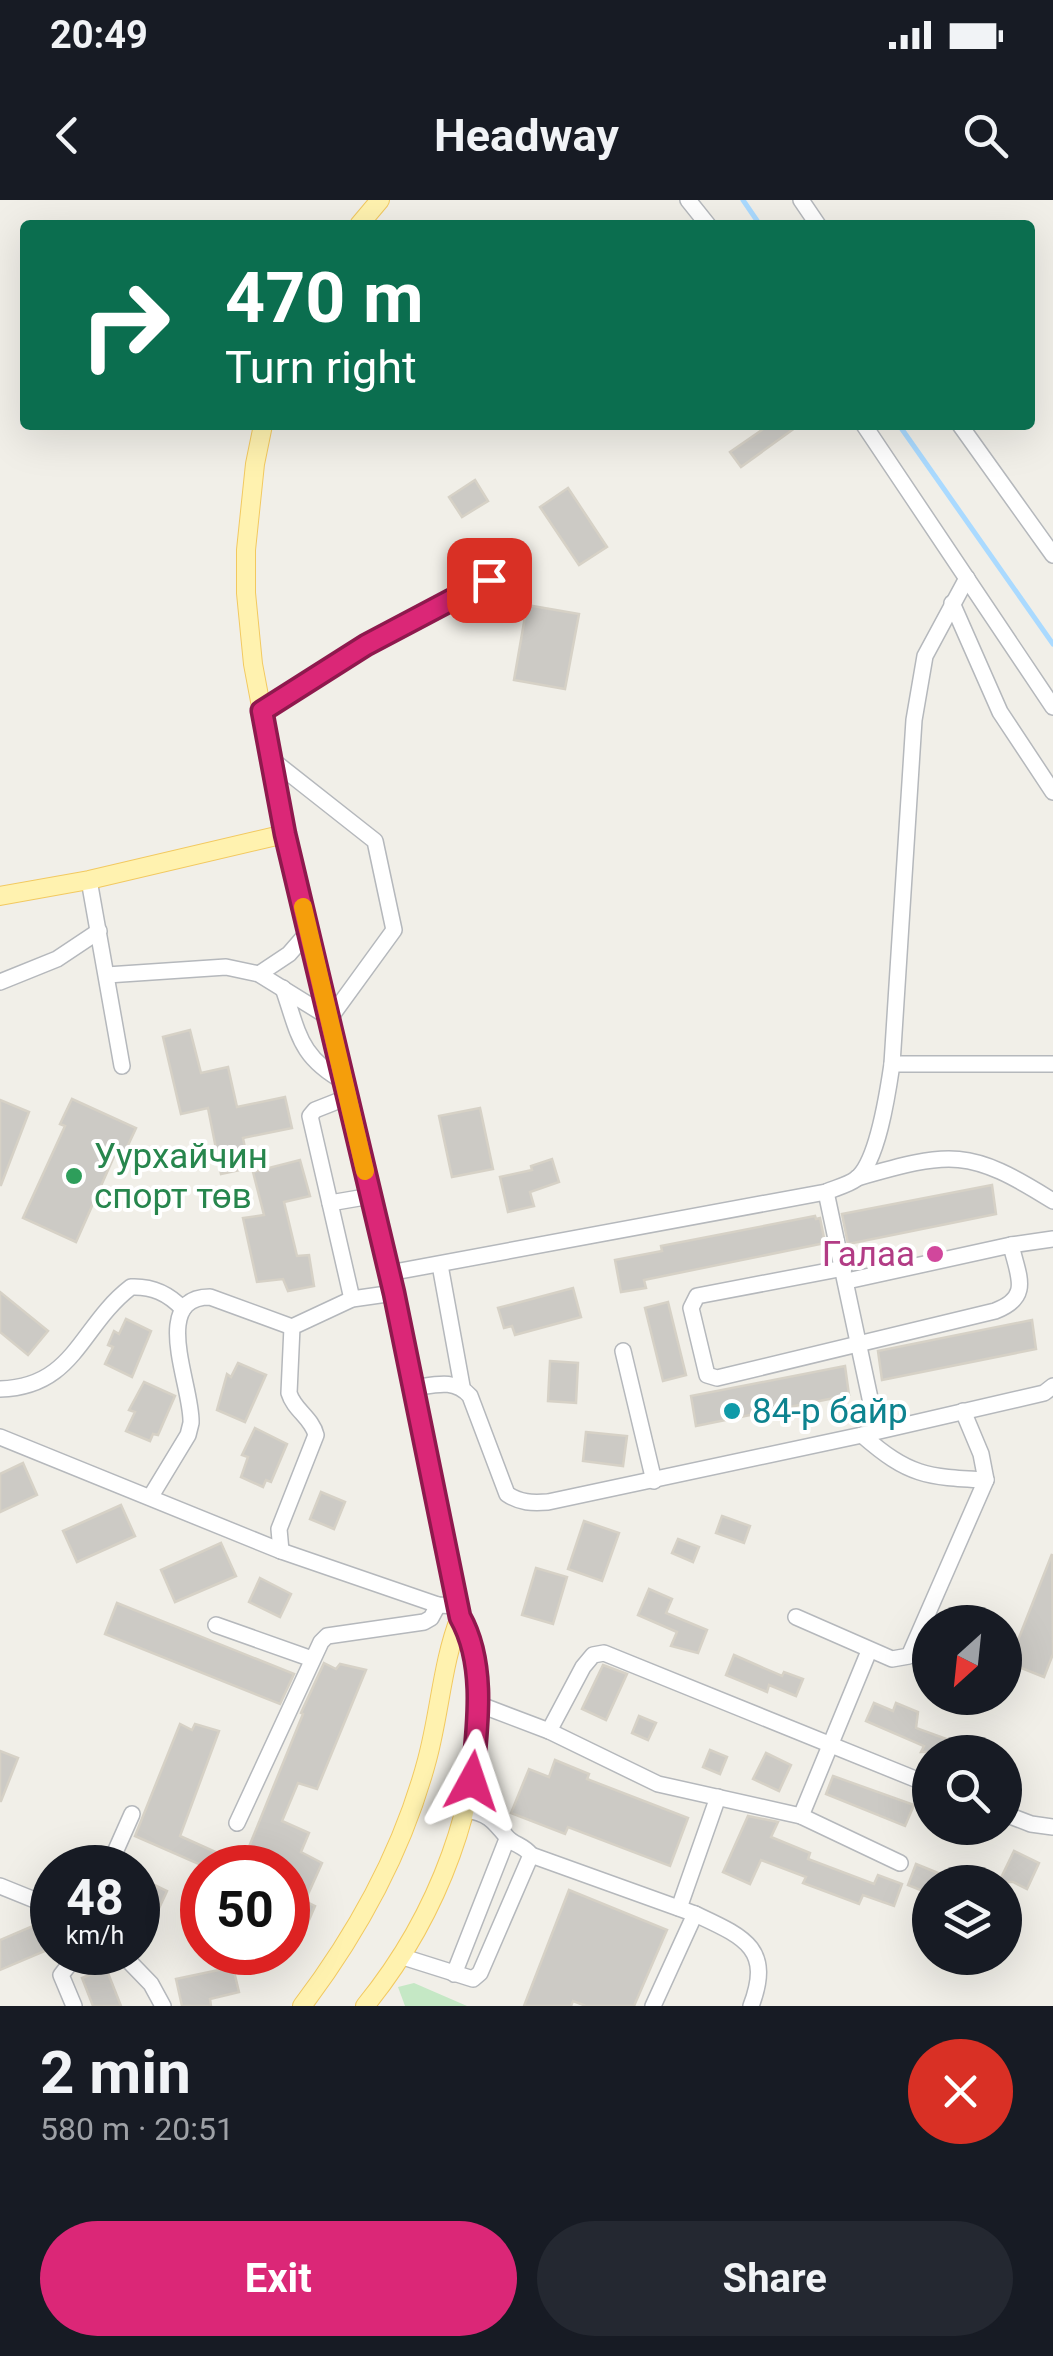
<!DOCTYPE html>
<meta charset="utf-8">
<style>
body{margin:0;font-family:Roboto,sans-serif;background:#242831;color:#f1f3f6;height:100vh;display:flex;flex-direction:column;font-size:38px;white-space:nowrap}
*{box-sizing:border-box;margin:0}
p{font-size:32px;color:#9ea1a6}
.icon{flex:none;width:55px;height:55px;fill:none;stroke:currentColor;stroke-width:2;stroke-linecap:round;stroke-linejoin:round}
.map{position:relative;height:1806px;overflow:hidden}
.sheet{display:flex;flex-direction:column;background:#171b24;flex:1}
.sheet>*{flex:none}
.guide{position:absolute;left:20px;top:20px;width:1015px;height:210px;border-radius:10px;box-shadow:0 10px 40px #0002;background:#0b6e4f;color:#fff;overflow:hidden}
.needle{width:65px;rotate:207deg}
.buttons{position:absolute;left:912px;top:1405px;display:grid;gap:20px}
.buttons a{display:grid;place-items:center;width:110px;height:110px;border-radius:50%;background:#171b24;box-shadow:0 10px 40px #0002;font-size:50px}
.speed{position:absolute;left:30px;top:1645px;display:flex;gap:20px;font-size:50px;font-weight:700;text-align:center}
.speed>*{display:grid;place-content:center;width:130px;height:130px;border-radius:50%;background:#171b24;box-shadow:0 10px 40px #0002;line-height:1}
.speed small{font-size:25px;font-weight:400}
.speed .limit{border:15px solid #d22;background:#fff;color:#111}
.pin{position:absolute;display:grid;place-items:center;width:85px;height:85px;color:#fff;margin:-42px;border-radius:20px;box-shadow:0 5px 15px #0006}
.me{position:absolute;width:110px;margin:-55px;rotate:5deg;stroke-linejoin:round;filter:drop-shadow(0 0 8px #0008)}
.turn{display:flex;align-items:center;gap:35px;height:210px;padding:0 40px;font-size:45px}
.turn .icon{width:130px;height:130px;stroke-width:2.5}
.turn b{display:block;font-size:70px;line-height:85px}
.round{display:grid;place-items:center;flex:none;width:105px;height:105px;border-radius:52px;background:#242831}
.head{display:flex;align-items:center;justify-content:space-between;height:170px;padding:0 40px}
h1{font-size:60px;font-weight:700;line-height:75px}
.cta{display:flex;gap:20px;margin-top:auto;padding:20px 40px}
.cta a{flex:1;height:115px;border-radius:60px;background:#db2777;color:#fff;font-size:40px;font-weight:700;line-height:115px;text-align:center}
.cta a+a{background:#242831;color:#f1f3f6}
.status{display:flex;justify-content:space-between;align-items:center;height:70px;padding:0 50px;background:#171b24;direction:ltr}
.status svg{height:28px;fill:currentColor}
header{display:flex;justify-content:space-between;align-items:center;height:130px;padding:0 40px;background:#171b24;font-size:45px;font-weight:700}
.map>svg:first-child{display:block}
.green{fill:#c5e8c5}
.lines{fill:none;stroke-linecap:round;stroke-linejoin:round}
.stream{stroke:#aadaff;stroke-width:5}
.building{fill:#cccac5;stroke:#d6d1c6;stroke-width:2.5}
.minor-casing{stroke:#b5b8bc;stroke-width:18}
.major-casing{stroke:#f2c960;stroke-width:20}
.minor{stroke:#fff;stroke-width:15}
.major{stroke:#fff2af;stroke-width:18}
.route-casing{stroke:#8e194d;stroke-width:25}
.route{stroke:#db2777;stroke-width:18}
.slow{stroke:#f59e0b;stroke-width:18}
.leisure-dot{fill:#2e9e5b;stroke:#fff;stroke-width:4}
.hotel-dot{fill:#d1479c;stroke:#fff;stroke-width:4}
.culture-dot{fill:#0f9aa8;stroke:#fff;stroke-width:4}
.labels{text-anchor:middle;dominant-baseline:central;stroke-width:8;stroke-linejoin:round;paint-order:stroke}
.leisure-label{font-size:35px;fill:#27864d;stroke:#fff;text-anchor:start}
.hotel-label{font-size:35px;fill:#b23c85;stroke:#fff;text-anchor:end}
.culture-label{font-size:35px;fill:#0d838f;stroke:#fff;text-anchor:start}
</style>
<div class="status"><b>20:49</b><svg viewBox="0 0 49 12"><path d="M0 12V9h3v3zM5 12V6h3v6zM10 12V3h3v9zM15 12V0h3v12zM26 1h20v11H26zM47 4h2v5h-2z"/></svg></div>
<header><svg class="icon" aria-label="back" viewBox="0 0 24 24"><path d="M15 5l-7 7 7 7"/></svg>Headway<svg class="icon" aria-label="search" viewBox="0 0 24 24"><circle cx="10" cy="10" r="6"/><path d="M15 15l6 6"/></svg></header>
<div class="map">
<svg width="1053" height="1806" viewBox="0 0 1053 1806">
<rect width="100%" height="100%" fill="#f1efe8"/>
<polygon class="green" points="414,1783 467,1806 405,1806 398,1787"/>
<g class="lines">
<g class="stream">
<polyline points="743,0 760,25"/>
<polyline points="899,225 1053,444"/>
</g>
</g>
<g class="building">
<polygon points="769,225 799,225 741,267 730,252"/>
<polygon points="475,280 488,301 462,317 449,297"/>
<polygon points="568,288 607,347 579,365 540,307"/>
<polygon points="527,405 579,414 565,489 514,480"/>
<polygon points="190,830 201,873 228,867 237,907 285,897 292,928 243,938 249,968 221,974 208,908 181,914 163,837"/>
<polygon points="72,899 136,928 123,956 116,952 76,1042 23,1018 65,926 60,924"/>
<polygon points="0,900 29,912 1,985 0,985"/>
<polygon points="480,908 493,969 452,977 439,916"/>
<polygon points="552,959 559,982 530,992 534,1006 508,1012 500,977 532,970 531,966"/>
<polygon points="300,960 310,996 284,1002 297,1056 309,1055 314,1086 288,1091 283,1079 257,1082 243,1018 264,1015 253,972"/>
<polygon points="992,985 996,1014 848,1044 842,1014"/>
<polygon points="815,1016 816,1019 820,1018 825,1043 644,1080 646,1088 621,1092 615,1060 662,1051 661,1046"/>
<polygon points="573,1088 581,1117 515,1135 512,1126 504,1128 498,1108"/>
<polygon points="0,1092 48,1131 28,1155 0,1132"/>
<polygon points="668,1102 686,1175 663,1181 645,1108"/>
<polygon points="126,1119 151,1131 132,1177 105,1164 113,1147 108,1145 114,1131 119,1134"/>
<polygon points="1032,1120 1036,1149 882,1180 878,1151"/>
<polygon points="550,1161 578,1163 576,1203 548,1201"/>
<polygon points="238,1163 266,1175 245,1222 217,1210 227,1174 231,1177"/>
<polygon points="845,1166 849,1195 696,1226 691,1196"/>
<polygon points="144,1182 175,1196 158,1235 153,1234 150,1241 126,1231 135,1212 129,1210"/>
<polygon points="255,1228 287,1244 271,1282 266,1280 263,1287 241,1277 248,1257 242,1255"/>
<polygon points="586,1232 627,1236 623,1266 583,1261"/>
<polygon points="23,1263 37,1295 0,1312 0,1274"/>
<polygon points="321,1292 345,1302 334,1329 310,1319"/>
<polygon points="121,1305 135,1336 77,1362 63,1331"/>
<polygon points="722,1316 750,1326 744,1343 716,1333"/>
<polygon points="584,1321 619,1333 602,1381 568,1369"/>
<polygon points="678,1339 699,1347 693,1362 672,1353"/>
<polygon points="221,1343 236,1376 175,1402 161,1370"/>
<polygon points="1052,1354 1053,1454 1044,1477 1009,1463"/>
<polygon points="536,1368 567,1377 553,1424 522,1415"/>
<polygon points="260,1378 291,1394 280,1417 249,1402"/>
<polygon points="649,1389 672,1399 666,1413 707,1430 698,1453 671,1446 677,1432 638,1415"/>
<polygon points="117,1403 294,1474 280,1504 105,1434"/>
<polygon points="734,1455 782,1476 784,1472 803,1479 796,1496 769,1485 767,1492 726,1475"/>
<polygon points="324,1463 336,1469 340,1464 366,1470 317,1589 298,1583 282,1621 309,1633 301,1652 322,1663 305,1701 315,1706 300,1741 288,1735 288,1668 208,1668 135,1636 180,1524 192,1530 195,1524 219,1531 180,1636 242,1664 303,1514 301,1513"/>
<polygon points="603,1465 627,1474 606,1520 582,1509"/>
<polygon points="874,1503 893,1511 896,1503 918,1512 916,1528 952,1541 948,1552 921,1552 924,1546 866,1521"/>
<polygon points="639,1516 656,1523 648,1540 632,1533"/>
<polygon points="710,1550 727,1557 720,1574 703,1567"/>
<polygon points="0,1551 18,1558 1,1601 0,1601"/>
<polygon points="766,1553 791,1565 779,1591 753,1579"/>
<polygon points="555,1560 589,1574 587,1579 688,1618 670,1666 568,1627 565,1634 511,1613 529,1569 549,1577"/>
<polygon points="833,1576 914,1605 905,1626 826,1594"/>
<polygon points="748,1616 778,1622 771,1637 810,1653 808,1659 874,1684 878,1675 902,1684 894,1706 863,1695 859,1704 803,1683 806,1677 761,1660 750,1684 723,1672"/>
<polygon points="1014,1651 1039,1663 1027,1689 1013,1682 999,1682"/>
<polygon points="916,1664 960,1682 930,1682 930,1694 908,1685"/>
<polygon points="138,1677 167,1691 153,1721 138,1714"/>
<polygon points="569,1690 667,1730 634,1806 586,1806 573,1801 571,1806 524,1806"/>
<polygon points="47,1720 52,1733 52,1748 0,1770 0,1740"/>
<polygon points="233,1767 239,1792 210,1799 211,1806 182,1806 176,1779"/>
<polygon points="106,1768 121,1806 93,1806 82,1778"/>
</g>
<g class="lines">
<defs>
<g id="minor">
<polyline points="688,0 708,25"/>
<polyline points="801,0 818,25"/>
<polyline points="864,225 1053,507"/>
<polyline points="960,225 1053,355"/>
<polyline points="952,403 1000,512 1053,592"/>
<polyline points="261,511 367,445 489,380"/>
<polyline points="89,680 122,866"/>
<polyline points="259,774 289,754 309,731"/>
<polyline points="107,775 226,767 259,774 330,818 394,730 375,641 271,559"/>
<polyline points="0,782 57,759 99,731"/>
<path d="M283,788C299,834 299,857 345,882"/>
<polyline points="892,864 914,520 925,456 967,378"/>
<polyline points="348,897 315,910 310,916 352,1099"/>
<path d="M857,978C951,951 969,948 1053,1001"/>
<polyline points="826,992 877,1231"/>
<polyline points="330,1003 371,996"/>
<polyline points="1011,1045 1053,1039"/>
<polyline points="440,1065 462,1186"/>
<path d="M844,1068L697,1096L691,1108L707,1175L717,1178L995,1111C1032,1097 1018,1076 1011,1045L847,1081"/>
<path d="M389,1073L826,992C835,988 848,985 856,979C878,962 888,891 892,864H1053"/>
<polyline points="623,1151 654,1281"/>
<path d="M413,1188C435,1185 454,1178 470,1196L507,1294C520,1303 532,1303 548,1302L862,1235L1044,1193L1053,1186"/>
<path d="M0,1189C75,1187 80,1126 131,1087C152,1086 168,1093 183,1109"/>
<path d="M862,1235C909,1276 926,1277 986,1280"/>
<polyline points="0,1237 281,1351 438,1405 457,1406"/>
<path d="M151,1296L188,1235L191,1223C193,1188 149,1097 210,1097L292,1127"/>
<path d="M281,1351L279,1329L316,1235C312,1218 294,1210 289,1193L292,1127L352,1099L394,1093"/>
<polyline points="796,1417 892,1459 909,1456 986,1280 981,1254 963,1211"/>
<polyline points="216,1425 312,1459"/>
<polyline points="478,1504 549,1531 658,1584 801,1616 900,1663"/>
<polyline points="549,1531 583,1467 593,1455 604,1453 930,1585"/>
<polyline points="1005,1614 1031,1624 1053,1627"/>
<polyline points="801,1616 869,1451"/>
<polyline points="237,1623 321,1442 327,1436 424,1422 431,1418 438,1405"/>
<path d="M531,1655L695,1714C744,1737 773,1748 751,1806"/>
<polyline points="108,1668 132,1614"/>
<polyline points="0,1686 52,1707"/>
<polyline points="679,1708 718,1597"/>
<polyline points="120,1752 151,1784 163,1806"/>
<path d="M400,1756L473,1779L480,1773L531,1655C524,1645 513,1645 506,1636C493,1620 487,1613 466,1610"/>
<polyline points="454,1774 507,1639"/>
<polyline points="74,1806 61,1775 79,1752"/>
<polyline points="653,1806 695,1714"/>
</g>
<g id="major">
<polyline points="359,25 380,0"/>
<path d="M263,225L255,264L246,350V393L253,464L285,634L394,1093L460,1417C472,1439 474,1459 476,1484C486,1597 436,1719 365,1806"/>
<polyline points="0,696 89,680 285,634"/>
<path d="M302,1806C358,1732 403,1650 427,1560C440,1512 442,1463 460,1417"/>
</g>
</defs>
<use href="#minor" class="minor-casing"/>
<use href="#major" class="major-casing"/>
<use href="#minor" class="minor"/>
<use href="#major" class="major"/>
</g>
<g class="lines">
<defs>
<path id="route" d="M472,1581C477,1529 487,1465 460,1417L394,1093L285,634L262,511L366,445L489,380"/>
</defs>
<use href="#route" class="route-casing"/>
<use href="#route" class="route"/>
<polyline class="slow" points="303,707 365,971"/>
</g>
<circle class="leisure-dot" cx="74" cy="976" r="10"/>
<circle class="hotel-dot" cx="935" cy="1054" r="10"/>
<circle class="culture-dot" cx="732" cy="1211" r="10"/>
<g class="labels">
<g class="leisure-label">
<text x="94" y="956">Уурхайчин<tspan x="94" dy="40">спорт төв</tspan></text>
</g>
<g class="hotel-label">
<text x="915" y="1054">Галаа</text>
</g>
<g class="culture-label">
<text x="752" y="1211">84-р байр</text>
</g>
</g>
</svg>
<div class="buttons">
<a><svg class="needle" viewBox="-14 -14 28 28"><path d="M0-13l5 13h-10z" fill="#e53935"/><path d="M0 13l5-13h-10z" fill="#9ea1a6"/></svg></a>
<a><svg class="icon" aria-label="search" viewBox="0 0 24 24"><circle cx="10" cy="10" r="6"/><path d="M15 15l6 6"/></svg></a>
<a><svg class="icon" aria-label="layers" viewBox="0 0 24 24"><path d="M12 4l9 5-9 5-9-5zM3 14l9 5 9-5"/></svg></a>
</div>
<div class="speed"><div>48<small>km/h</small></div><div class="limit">50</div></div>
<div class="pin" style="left:489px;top:380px;background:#d93025"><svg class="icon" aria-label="arrive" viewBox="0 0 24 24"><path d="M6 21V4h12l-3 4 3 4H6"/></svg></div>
<svg class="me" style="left:472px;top:1581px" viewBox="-20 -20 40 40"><path d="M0-17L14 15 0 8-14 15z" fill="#db2777" stroke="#fff" stroke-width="4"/></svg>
<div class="guide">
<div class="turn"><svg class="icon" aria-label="right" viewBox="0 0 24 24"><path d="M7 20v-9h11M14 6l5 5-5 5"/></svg><div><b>470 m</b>Turn right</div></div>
</div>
</div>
<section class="sheet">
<div class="head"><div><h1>2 min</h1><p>580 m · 20:51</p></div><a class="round" style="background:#d93025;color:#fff"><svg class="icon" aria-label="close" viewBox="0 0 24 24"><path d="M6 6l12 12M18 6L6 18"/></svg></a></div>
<div class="cta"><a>Exit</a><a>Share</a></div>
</section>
